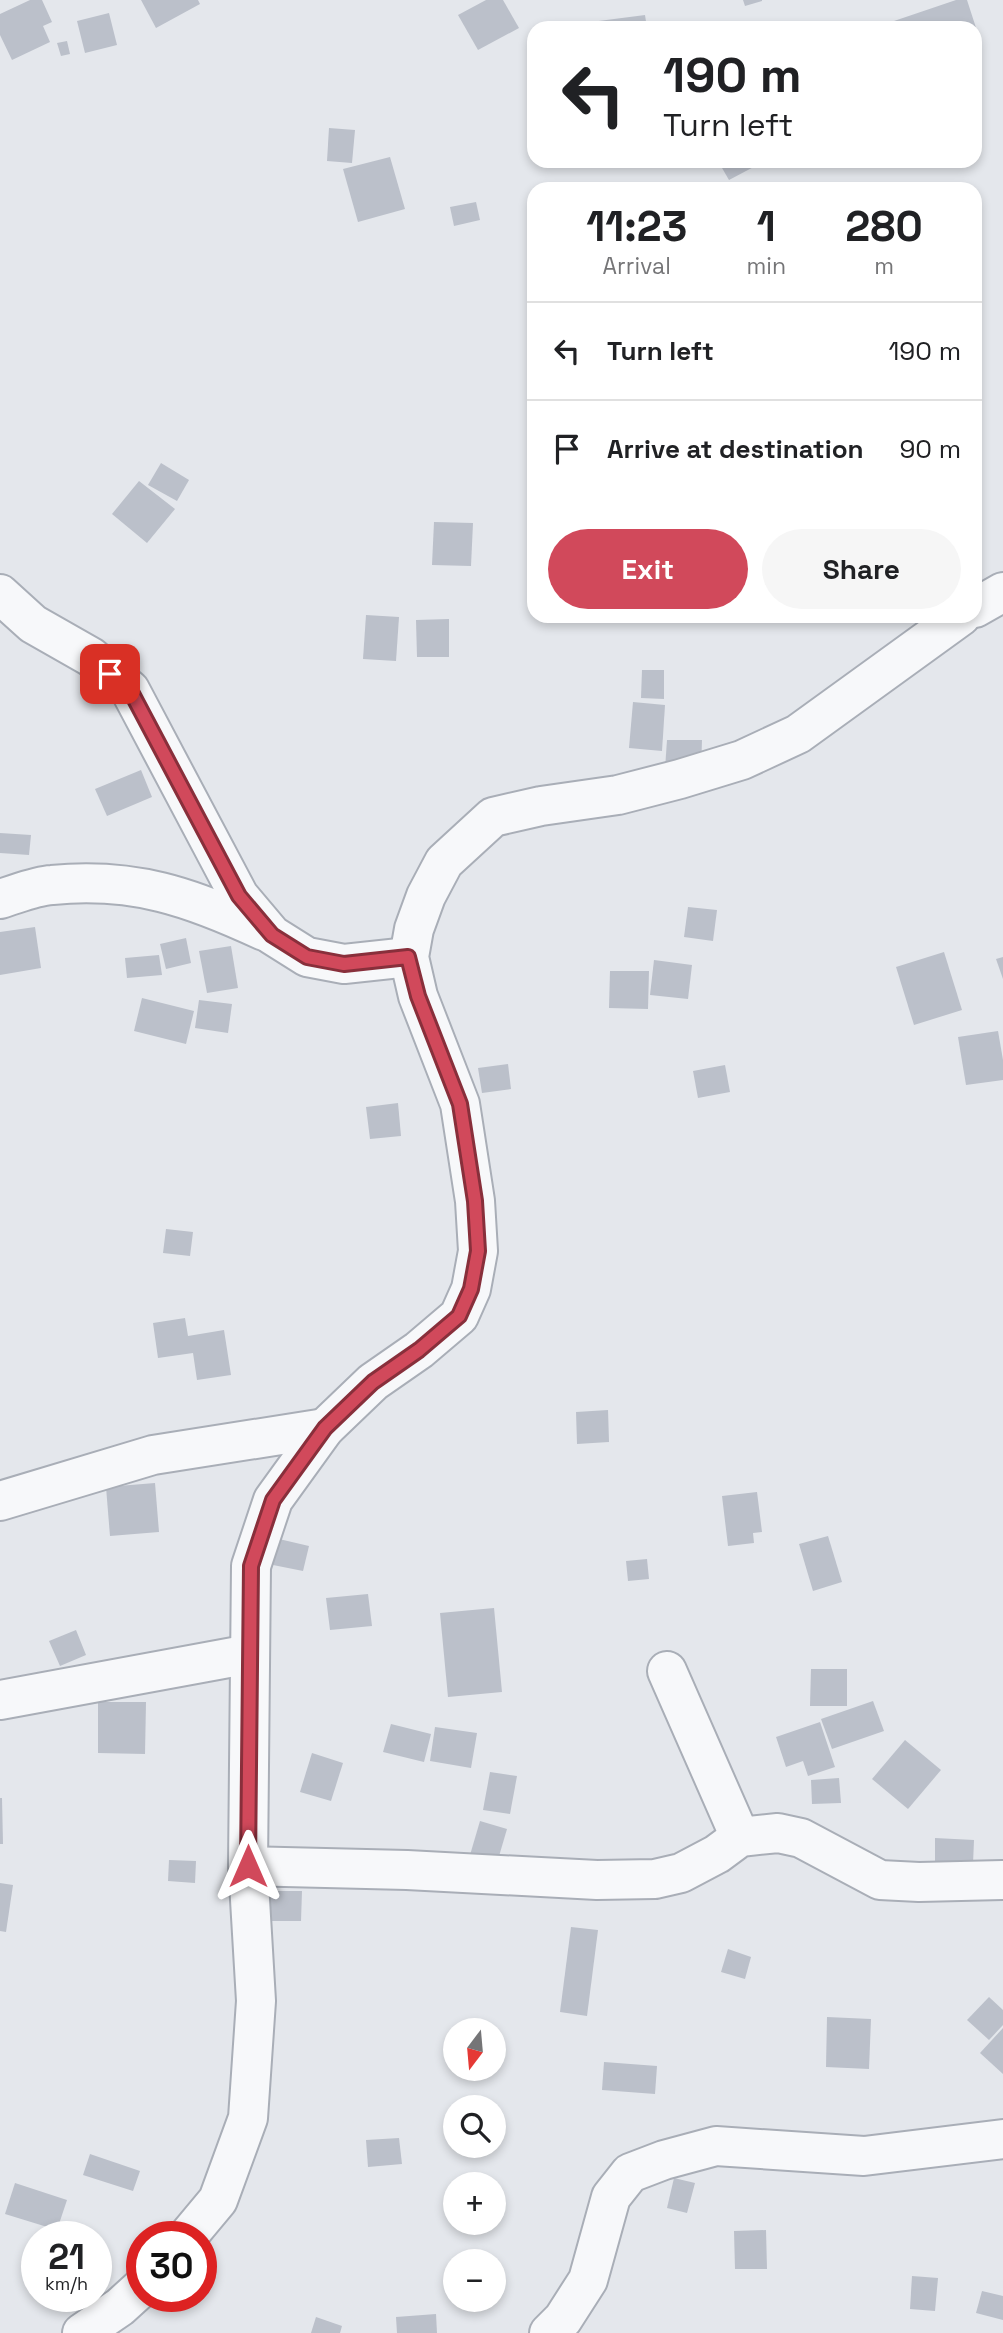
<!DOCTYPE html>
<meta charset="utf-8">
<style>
body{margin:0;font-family:"Space Grotesk",sans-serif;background:#f6f6f6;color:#202124;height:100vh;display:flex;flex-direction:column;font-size:26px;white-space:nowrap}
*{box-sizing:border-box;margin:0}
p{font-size:23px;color:#757577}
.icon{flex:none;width:38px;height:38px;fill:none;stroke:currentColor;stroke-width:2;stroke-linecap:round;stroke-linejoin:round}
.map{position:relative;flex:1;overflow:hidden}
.sheet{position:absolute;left:527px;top:182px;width:455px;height:441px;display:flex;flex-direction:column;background:#fff;border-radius:21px;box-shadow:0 4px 10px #0003}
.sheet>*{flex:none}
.hud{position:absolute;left:527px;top:21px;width:455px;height:147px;border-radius:21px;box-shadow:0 4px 10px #0003;background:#fff;color:#202124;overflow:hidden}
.needle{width:46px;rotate:196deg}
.tools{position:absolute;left:443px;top:2018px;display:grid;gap:14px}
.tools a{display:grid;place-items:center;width:63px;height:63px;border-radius:50%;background:#fff;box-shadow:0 4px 10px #0003;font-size:35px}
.speed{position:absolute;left:21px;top:2221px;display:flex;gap:14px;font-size:35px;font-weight:700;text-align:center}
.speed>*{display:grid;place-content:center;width:91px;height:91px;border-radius:50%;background:#fff;box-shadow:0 4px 10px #0003;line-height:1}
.speed small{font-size:18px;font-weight:400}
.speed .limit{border:10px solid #d22;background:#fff;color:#111}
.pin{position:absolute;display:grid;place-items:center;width:60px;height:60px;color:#fff;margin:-30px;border-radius:14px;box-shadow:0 4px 10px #0006}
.me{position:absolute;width:77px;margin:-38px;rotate:0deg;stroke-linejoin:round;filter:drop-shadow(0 0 5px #0008)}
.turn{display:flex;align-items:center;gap:24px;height:147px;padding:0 21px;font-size:32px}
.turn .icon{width:91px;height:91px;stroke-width:2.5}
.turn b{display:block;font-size:49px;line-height:60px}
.eta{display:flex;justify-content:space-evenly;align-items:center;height:119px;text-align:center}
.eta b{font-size:42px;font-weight:800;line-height:49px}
.action{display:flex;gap:14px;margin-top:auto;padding:14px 21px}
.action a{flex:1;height:80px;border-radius:42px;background:#d1495b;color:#fff;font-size:28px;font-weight:800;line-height:80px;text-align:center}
.action a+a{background:#f6f6f6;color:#202124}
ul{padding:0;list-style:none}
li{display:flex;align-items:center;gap:21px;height:98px;padding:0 21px;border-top:2px solid #e0e0e0}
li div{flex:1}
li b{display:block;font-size:26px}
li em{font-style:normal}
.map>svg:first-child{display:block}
.building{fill:#bbc0ca}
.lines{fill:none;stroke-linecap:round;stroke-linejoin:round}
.street-casing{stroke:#a9aeb7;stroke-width:42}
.street{stroke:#f7f8fa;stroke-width:38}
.route-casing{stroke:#882f3b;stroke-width:18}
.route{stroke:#d1495b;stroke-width:12}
</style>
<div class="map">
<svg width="1003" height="2333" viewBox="0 0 1003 2333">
<rect width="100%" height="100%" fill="#e4e7ec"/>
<g class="building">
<polygon points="30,0 42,0 52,22 43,26 50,42 12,60 0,35 0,14"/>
<polygon points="141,0 198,0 200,4 156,28"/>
<polygon points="486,0 503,0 519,28 478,50 458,15"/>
<polygon points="743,0 762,0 762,1 745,6"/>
<polygon points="956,0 967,0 979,37 975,38 975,28 896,28 894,21"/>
<polygon points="109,13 117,45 85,53 77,21"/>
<polygon points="645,15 647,28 592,28 591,22"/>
<polygon points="67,41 70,54 61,56 57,43"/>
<polygon points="329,128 355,130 352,163 327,161"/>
<polygon points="390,157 405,209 358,222 343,169"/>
<polygon points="718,161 765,161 729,180"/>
<polygon points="476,202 480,220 454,226 450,207"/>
<polygon points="161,463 189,480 177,501 148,485"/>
<polygon points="139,481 175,509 147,543 112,514"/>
<polygon points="434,522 473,523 471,566 432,565"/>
<polygon points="533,542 534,542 534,559 529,558"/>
<polygon points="366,615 399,617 396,661 363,659"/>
<polygon points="449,619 449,657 417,657 416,620"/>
<polygon points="642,670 664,670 664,699 641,698"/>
<polygon points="633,702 665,705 662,751 629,748"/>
<polygon points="667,740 702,740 701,770 665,769"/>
<polygon points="141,770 152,797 107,816 95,789"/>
<polygon points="0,833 31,835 29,855 0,853"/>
<polygon points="688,907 717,910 713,941 684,937"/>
<polygon points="35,927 41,968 0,975 0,932"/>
<polygon points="186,938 191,963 166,969 160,944"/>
<polygon points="231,946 238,988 207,993 199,951"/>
<polygon points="944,952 962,1010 914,1025 896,967"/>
<polygon points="159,955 162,975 127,978 125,958"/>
<polygon points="1003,957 1003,979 996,959"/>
<polygon points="654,960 692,965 688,999 650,995"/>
<polygon points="610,971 649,971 648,1009 609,1008"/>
<polygon points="142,998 194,1011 186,1044 134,1031"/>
<polygon points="199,1000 232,1004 228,1033 195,1028"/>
<polygon points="998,1031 1003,1060 1003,1080 966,1085 958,1037"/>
<polygon points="508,1064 511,1089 482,1093 478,1068"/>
<polygon points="725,1065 730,1092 698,1098 693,1071"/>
<polygon points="398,1103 401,1136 370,1139 366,1107"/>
<polygon points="166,1229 193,1232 190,1256 163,1253"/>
<polygon points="185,1318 188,1336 224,1330 231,1375 197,1380 193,1353 158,1358 153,1323"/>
<polygon points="608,1410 609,1442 577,1444 576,1412"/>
<polygon points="155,1483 159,1532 110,1536 106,1487"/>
<polygon points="757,1492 762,1532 753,1533 754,1543 728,1546 722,1496"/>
<polygon points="828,1536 842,1582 813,1591 799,1544"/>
<polygon points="279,1539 309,1546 303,1571 273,1565"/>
<polygon points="647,1559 649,1579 628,1581 626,1561"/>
<polygon points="368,1594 372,1626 330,1630 326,1598"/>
<polygon points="494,1608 502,1692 448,1697 440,1613"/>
<polygon points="76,1630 86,1655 60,1666 49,1641"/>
<polygon points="811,1669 847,1669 847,1706 810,1706"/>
<polygon points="873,1701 884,1731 832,1749 821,1719"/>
<polygon points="98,1702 146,1702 145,1754 98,1753"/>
<polygon points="820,1722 835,1767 808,1776 803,1761 786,1767 776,1737"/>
<polygon points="391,1724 431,1734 424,1762 383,1752"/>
<polygon points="435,1727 477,1733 471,1768 430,1761"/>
<polygon points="905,1740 941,1770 908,1809 872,1779"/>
<polygon points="312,1753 343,1763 331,1801 300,1792"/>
<polygon points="490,1772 517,1776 510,1814 483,1810"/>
<polygon points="839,1778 841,1803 812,1804 811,1780"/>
<polygon points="0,1798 2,1798 3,1844 0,1844"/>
<polygon points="480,1821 507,1829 497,1863 470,1855"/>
<polygon points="935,1838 974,1840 973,1864 935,1862"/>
<polygon points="169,1860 196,1861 195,1883 168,1881"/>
<polygon points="0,1883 13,1885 6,1932 0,1931"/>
<polygon points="261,1891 302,1891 301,1921 261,1921"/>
<polygon points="571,1927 598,1930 587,2016 560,2012"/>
<polygon points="728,1949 751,1957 745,1979 721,1972"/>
<polygon points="989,1997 1003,2010 1003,2025 989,2040 967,2020"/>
<polygon points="827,2017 871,2019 869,2069 826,2067"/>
<polygon points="1003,2028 1003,2074 980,2053"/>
<polygon points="604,2062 657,2066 655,2094 602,2090"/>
<polygon points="399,2138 402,2164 368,2167 366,2140"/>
<polygon points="90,2154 140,2171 133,2191 83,2175"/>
<polygon points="674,2178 695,2183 687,2213 667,2208"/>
<polygon points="15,2183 67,2200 57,2230 5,2214"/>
<polygon points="766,2230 767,2269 735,2269 734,2231"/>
<polygon points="912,2276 938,2278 935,2311 910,2309"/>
<polygon points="982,2291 1003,2296 1003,2320 976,2313"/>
<polygon points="436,2314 437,2333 397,2333 396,2317"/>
<polygon points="316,2317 342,2326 340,2333 311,2333"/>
</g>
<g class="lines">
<defs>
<g id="street">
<polyline points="0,594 33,624 91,657 130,690 239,896 272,935 307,957 344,964 409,957"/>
<polyline points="975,608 1003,592"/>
<path d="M0,899C17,894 35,886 52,885C134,877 191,897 264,931"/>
<polyline points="0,1501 153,1455 325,1428"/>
<polyline points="667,1671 740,1837"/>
<polyline points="0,1700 250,1654"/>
<polyline points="248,1866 407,1870 597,1880 655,1879 681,1873 717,1854 740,1837 778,1833 801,1838 880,1880 919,1882 1003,1880"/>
<polyline points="188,2236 218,2200 248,2118 256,2001 248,1866 251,1566 273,1500 325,1428 373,1382 419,1350 459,1316 471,1289 478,1251 475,1201 460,1104 418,996 409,957 414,929 426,896 444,862 493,817 541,806 618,795 680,779 742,760 798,734 961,616"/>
<polyline points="82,2333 120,2307 142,2287"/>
<polyline points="549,2333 563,2319 588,2280 611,2197 630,2173 664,2160 716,2146 864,2156 1003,2139"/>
</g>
</defs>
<use href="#street" class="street-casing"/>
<use href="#street" class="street"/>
</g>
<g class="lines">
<defs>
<polyline id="route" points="110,674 130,690 239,896 272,935 307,957 344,964 408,957 418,996 460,1104 475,1201 478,1251 471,1289 459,1316 419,1350 373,1382 325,1428 273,1500 251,1566 248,1866"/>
</defs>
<use href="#route" class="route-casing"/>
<use href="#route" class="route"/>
</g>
</svg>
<div class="tools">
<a><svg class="needle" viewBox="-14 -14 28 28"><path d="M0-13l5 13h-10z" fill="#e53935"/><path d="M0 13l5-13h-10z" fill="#757577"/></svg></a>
<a><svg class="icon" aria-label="search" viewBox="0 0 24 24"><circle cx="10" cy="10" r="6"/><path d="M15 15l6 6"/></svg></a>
<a>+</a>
<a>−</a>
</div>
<div class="speed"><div>21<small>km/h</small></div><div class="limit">30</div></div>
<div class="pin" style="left:110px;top:674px;background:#d93025"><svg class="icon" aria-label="arrive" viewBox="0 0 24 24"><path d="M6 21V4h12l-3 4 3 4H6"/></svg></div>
<svg class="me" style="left:248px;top:1866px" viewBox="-20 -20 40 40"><path d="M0-17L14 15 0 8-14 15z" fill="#d1495b" stroke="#fff" stroke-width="4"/></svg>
<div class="hud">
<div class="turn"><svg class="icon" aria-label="left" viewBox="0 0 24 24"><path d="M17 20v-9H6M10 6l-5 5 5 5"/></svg><div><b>190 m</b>Turn left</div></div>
</div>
<section class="sheet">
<div class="eta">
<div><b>11:23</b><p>Arrival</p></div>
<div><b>1</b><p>min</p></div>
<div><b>280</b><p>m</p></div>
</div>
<ul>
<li><svg class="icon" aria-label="left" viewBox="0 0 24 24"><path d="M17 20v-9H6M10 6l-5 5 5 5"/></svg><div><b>Turn left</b></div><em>190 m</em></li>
<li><svg class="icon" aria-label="arrive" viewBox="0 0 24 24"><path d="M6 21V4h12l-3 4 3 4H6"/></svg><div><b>Arrive at destination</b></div><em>90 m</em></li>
</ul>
<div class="action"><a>Exit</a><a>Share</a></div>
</section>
</div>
